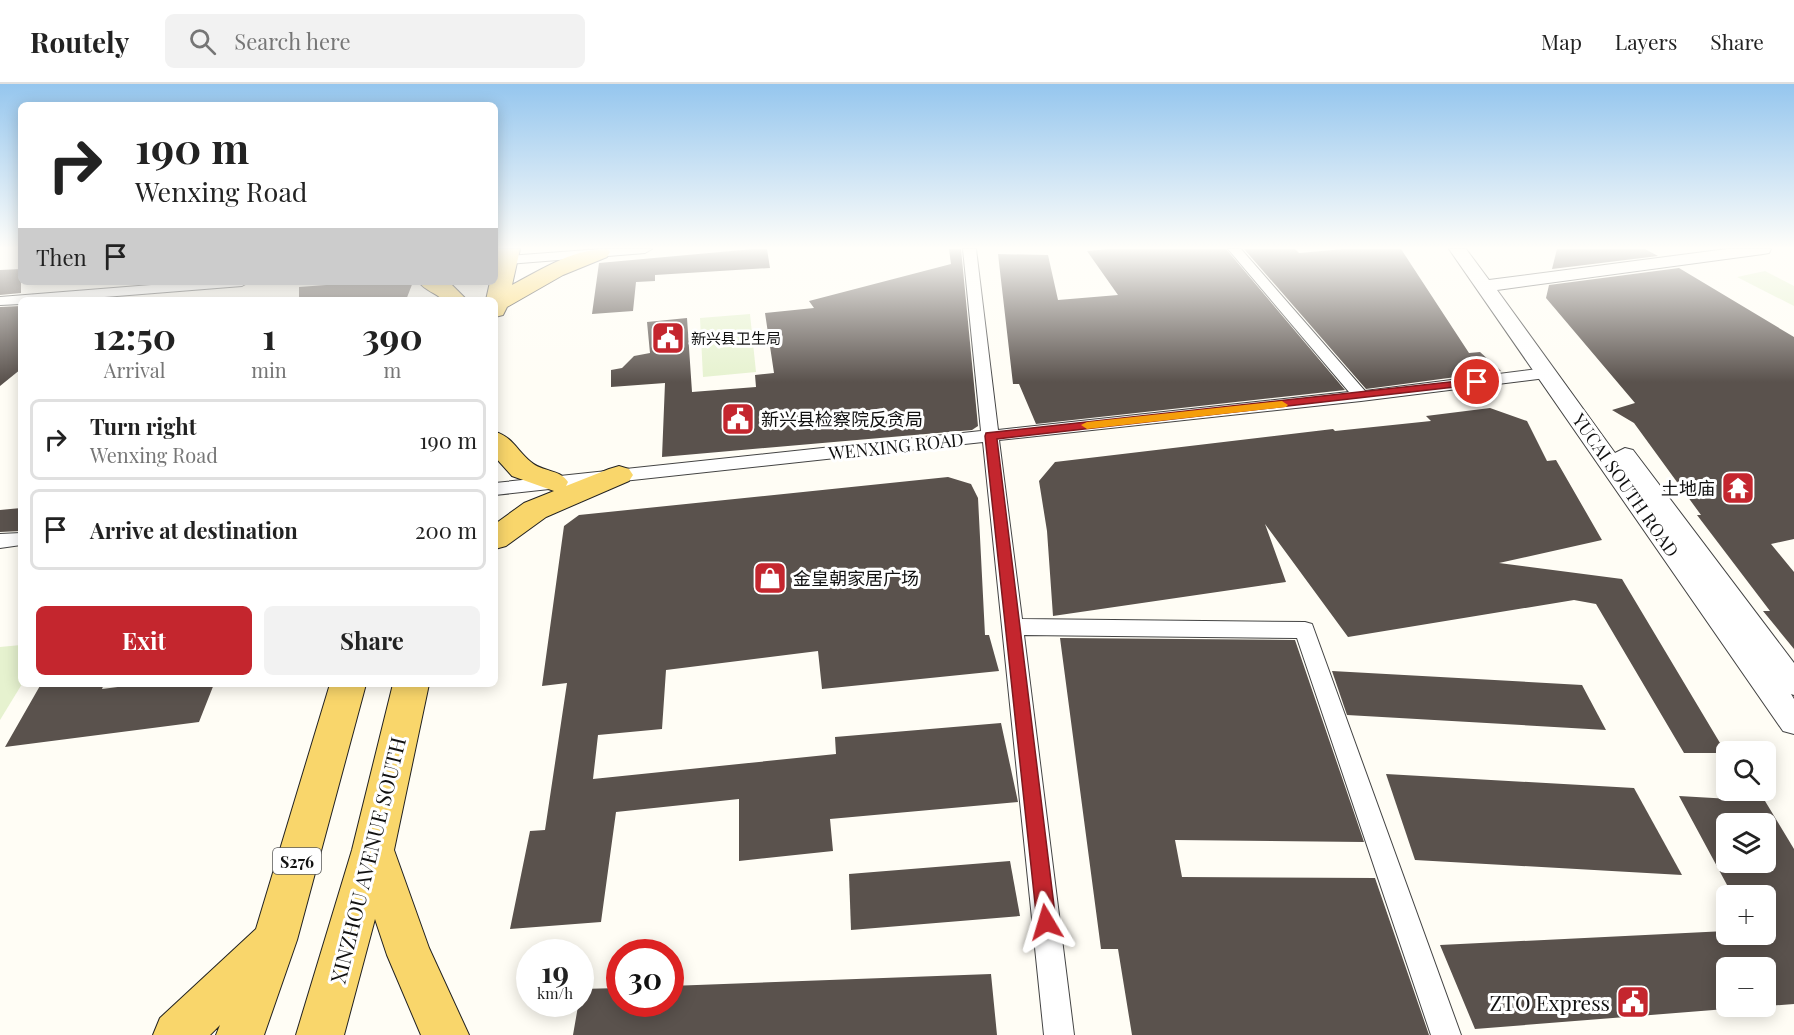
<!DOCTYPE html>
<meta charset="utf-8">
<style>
body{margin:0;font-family:"Playfair Display","Noto Sans SC",serif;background:#f2f2f2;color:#222;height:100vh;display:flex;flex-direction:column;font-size:22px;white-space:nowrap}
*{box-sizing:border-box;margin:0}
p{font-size:20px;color:#767676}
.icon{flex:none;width:33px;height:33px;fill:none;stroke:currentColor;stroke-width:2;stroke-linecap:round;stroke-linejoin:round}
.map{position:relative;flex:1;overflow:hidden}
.panel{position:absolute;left:18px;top:213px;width:480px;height:390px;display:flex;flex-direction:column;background:#fff;border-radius:9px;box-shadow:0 3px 15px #0003}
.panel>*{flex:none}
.guide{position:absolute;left:18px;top:18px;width:480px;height:183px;border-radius:9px;box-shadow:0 3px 15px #0003;background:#fff;color:#222;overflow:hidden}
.buttons{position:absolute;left:1716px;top:657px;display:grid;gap:12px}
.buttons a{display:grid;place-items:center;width:60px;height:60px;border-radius:9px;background:#fff;box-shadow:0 3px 15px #0003;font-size:30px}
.speed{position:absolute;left:516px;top:855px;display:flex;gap:12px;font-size:30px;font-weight:700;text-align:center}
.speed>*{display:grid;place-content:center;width:78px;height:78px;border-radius:50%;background:#fff;box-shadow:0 3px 15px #0003;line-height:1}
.speed small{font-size:15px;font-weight:400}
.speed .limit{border:9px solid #d22;background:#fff;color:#111}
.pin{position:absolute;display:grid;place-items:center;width:51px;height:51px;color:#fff;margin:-26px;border:3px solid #fff;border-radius:50%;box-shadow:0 2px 6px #0007}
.me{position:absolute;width:66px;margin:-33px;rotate:353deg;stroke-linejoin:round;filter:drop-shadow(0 0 4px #0008)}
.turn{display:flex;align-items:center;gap:21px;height:126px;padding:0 18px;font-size:27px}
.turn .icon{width:78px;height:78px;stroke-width:2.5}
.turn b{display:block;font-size:42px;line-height:51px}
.then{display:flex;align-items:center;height:57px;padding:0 18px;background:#0003;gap:12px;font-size:22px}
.eta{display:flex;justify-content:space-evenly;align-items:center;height:102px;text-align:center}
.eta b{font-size:36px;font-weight:700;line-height:42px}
.primary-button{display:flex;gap:12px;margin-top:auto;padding:12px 18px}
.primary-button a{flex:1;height:69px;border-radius:9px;background:#c4262e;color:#fff;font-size:24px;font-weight:700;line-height:69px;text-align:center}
.primary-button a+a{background:#f2f2f2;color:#222}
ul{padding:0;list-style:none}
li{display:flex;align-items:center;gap:18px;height:81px;margin:0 12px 9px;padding:0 6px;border:3px solid #e0e0e0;border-radius:9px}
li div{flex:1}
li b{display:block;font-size:22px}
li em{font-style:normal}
header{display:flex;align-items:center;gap:36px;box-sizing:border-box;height:84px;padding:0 30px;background:#fff;border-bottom:2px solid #e0e0e0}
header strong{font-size:28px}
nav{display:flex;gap:33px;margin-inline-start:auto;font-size:21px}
.search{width:420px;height:54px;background:#f2f2f2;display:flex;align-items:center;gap:15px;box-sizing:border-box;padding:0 21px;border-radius:9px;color:#767676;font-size:22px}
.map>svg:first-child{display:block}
.pitch{fill:#e6f2cf}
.building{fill:#5a524d;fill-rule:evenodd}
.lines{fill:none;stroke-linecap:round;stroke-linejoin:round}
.minor-casing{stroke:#444;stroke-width:2}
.tertiary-casing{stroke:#444;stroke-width:2}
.primary-casing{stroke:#222;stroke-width:2}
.minor{fill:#fff;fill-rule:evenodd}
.tertiary{fill:#fff;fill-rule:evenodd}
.primary{fill:#f9d66b;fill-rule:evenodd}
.route{fill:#c4262e;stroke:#7f191e;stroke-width:1.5}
.slow{fill:#f59e0b}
.labels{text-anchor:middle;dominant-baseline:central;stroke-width:6;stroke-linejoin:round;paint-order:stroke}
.far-poi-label{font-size:15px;fill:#111;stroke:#fff;text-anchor:start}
.shield{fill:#fff;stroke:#585858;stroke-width:1.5}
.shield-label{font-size:16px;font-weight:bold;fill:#111}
.poi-label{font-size:18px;fill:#111;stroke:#fff;text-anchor:start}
.street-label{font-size:18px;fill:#111;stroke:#fff}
.near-street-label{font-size:21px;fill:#111;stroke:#fff}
.near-poi-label{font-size:21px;fill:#111;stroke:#fff;text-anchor:end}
</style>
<header>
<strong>Routely</strong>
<div class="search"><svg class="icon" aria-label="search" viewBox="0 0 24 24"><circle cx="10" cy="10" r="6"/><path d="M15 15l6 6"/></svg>Search here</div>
<nav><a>Map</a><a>Layers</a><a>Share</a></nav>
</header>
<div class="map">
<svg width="1794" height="951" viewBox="0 0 1794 951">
<rect width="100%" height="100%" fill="#fffdf5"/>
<g class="pitch">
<polygon points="1765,187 1794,202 1794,222 1737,193"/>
<polygon points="750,230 756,288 703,293 700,234"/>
<polygon points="21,561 22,600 0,636 0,563"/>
</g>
<g class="building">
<polygon points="753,165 767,165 770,184 655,191 655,197 636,198 633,227 592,230 599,179"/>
<polygon points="949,165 961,165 978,342 972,346 662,373 665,299 611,303 611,286 622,284 634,272 650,269 647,238 687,234 692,308 756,303 755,291 774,289 765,229 814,224 809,217 951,180"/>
<polygon points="1109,165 1226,165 1345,306 1036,340 1019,300 1013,300 998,170 1048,171 1058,216 1118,211 1087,167"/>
<polygon points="1244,165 1295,165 1299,169 1344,165 1401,165 1469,269 1480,268 1501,287 1366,305"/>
<polygon points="1557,165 1645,165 1658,172 1552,185"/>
<polygon points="1679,184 1794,253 1794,455 1771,460 1794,488 1794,565 1763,527 1770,527 1697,431 1701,431 1634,339 1612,326 1635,319 1546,214 1549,201"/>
<polygon points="21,185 21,209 0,211 0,186"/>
<polygon points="367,198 413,198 406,216 299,216 299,203"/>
<polygon points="21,222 21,285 0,302 0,223"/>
<polygon points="1490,324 1527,337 1547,377 1556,376 1602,456 1499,479 1622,495 1726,669 1684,669 1596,520 1574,516 1348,553 1265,440 1286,498 1053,532 1047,447 1039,397 1055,378 1333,345 1335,347 1431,337 1426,332"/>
<polygon points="948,393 971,400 978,414 985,551 989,551 999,587 822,605 818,567 666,586 662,645 598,651 593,695 836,670 835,653 1001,639 1018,718 830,735 833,767 739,777 739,715 616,728 601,838 510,845 530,747 545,746 567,599 542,602 564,442 579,431"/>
<polygon points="21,424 21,447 0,448 0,426"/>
<polygon points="1060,554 1295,556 1364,758 1175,756 1182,793 1375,794 1429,951 1132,951 1118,865 1101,865"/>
<polygon points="1332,587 1582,601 1606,646 1347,631"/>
<polygon points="41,600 104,600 102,605 141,600 214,600 199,638 5,663"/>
<polygon points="1386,690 1634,704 1682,791 1415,776"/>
<path d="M1679,712L1765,717L1794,765V920L1766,922V884H1726V925L1475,945L1440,861L1726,847V850H1766V812H1733ZM1726,740H1766V778H1726Z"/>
<polygon points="1010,777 1020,832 851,846 849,790"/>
<polygon points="991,890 997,951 573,951 581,905 620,904 620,920 670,920 670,902"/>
</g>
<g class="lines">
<defs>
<g id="minor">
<polygon points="601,165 652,165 645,169 495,181 495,173"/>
<polygon points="963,165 976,165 998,346 1349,308 1228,165 1241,165 1365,307 1546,284 1554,289 1546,294 1361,317 999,356 1022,535 1305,538 1312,540 1461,951 1431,951 1297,554 1024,551 1074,951 1044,951 983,358 495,411 495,399 981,347"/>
<polygon points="189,198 249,198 242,202 67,216 21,216 21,220 0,221 0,213"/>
<polygon points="21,449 21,461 0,464 0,450"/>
</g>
<polygon id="tertiary" points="1449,165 1466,165 1489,196 1727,165 1771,165 1769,169 1763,170 1497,206 1615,369 1625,364 1633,366 1794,579 1794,611 1791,610 1794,615 1794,650 1783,647"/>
<g id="primary">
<path d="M498,165H520L512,201C542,185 573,165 607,165L610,168L607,173L563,191L507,223L503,231L495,233V216H486L490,198H495V179Z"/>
<path d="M419,198H449L467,216H443C436,209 424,206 419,198Z"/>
<path d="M495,348C512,352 518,368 531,378C542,388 560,385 568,398L566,402L609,385L619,382L629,385L633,391L629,397L546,433L506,462L495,465V440L524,419L554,407L512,392L495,373Z"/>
<polygon points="330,600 366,600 297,856 264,951 216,951 220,941 210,951 153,951 160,934 256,845"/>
<polygon points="393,600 429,600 394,766 429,864 469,951 421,951 387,871 375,835 344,951 296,951 352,766"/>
</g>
</defs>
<use href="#minor" class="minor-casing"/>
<use href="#tertiary" class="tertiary-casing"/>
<use href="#primary" class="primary-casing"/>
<use href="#minor" class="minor"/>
<use href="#tertiary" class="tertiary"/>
<use href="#primary" class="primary"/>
</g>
<linearGradient id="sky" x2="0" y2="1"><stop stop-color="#95c6ee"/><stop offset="0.55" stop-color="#fffefa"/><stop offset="1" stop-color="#fffefa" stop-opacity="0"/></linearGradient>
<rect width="1794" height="298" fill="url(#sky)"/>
<polygon class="route" points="1477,295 1483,298 1481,300 997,355 1056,838 1053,844 1046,847 1040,844 1037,838 985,352 986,349"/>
<polygon class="slow" points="1282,317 1288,321 1286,323 1087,345 1081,341 1087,338"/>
<defs>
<symbol id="civic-square" viewBox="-11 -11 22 22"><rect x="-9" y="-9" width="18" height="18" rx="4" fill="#c4262e" stroke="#fff"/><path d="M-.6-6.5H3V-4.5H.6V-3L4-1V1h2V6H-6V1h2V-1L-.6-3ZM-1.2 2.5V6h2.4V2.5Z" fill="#fff"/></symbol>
<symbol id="temple-square" viewBox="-11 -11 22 22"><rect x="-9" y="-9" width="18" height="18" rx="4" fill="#c4262e" stroke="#fff"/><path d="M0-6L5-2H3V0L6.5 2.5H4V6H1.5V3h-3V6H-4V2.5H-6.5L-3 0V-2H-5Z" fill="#fff"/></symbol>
<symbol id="shop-square" viewBox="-11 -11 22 22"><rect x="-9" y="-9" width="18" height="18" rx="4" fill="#c4262e" stroke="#fff"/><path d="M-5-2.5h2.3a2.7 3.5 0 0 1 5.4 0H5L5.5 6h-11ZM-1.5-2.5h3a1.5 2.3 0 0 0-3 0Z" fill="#fff"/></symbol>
</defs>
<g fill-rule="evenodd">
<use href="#civic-square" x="649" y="235" width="38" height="38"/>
<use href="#civic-square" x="719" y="316" width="38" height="38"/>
<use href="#temple-square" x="1719" y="385" width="38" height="38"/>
<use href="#shop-square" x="751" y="475" width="38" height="38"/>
<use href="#civic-square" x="1614" y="899" width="38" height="38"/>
</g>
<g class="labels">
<g class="far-poi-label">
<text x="691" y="254">新兴县卫生局</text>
</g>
<rect class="shield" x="273" y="764" width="48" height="26" rx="4.5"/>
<g class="shield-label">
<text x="297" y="777">S276</text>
</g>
<g class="poi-label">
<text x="761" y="335">新兴县检察院反贪局</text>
<text x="1715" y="404" text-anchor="end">土地庙</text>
<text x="793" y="494">金皇朝家居广场</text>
</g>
<g class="street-label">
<text transform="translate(896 362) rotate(-6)">WENXING ROAD</text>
<text transform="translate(1626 401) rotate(55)">YUCAI SOUTH ROAD</text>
</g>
<g class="near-street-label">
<text transform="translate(367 776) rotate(-76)">XINZHOU AVENUE SOUTH</text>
</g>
<g class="near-poi-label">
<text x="1610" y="918">ZTO Express</text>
</g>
</g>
</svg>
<div class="buttons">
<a><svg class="icon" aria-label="search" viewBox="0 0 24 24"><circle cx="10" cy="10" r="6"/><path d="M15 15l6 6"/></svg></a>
<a><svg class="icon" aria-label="layers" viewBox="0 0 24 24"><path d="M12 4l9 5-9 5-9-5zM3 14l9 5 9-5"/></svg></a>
<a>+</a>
<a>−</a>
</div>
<div class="speed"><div>19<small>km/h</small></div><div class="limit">30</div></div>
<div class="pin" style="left:1477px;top:298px;background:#d93025"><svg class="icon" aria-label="arrive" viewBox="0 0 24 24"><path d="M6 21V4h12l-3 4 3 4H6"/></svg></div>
<svg class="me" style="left:1046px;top:838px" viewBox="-20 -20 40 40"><path d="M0-17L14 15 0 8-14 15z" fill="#c4262e" stroke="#fff" stroke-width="4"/></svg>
<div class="guide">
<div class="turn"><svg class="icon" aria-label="right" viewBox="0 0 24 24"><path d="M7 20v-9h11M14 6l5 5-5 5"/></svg><div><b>190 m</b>Wenxing Road</div></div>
<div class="then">Then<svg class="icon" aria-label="arrive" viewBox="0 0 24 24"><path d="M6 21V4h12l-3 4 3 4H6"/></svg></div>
</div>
<section class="panel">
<div class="eta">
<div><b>12:50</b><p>Arrival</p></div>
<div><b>1</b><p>min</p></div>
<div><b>390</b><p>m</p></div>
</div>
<ul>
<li><svg class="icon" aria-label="right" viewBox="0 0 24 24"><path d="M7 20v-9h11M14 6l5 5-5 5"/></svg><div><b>Turn right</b><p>Wenxing Road</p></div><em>190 m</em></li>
<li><svg class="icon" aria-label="arrive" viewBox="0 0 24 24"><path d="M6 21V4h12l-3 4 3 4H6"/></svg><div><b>Arrive at destination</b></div><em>200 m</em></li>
</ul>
<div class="primary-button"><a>Exit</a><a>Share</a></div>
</section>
</div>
